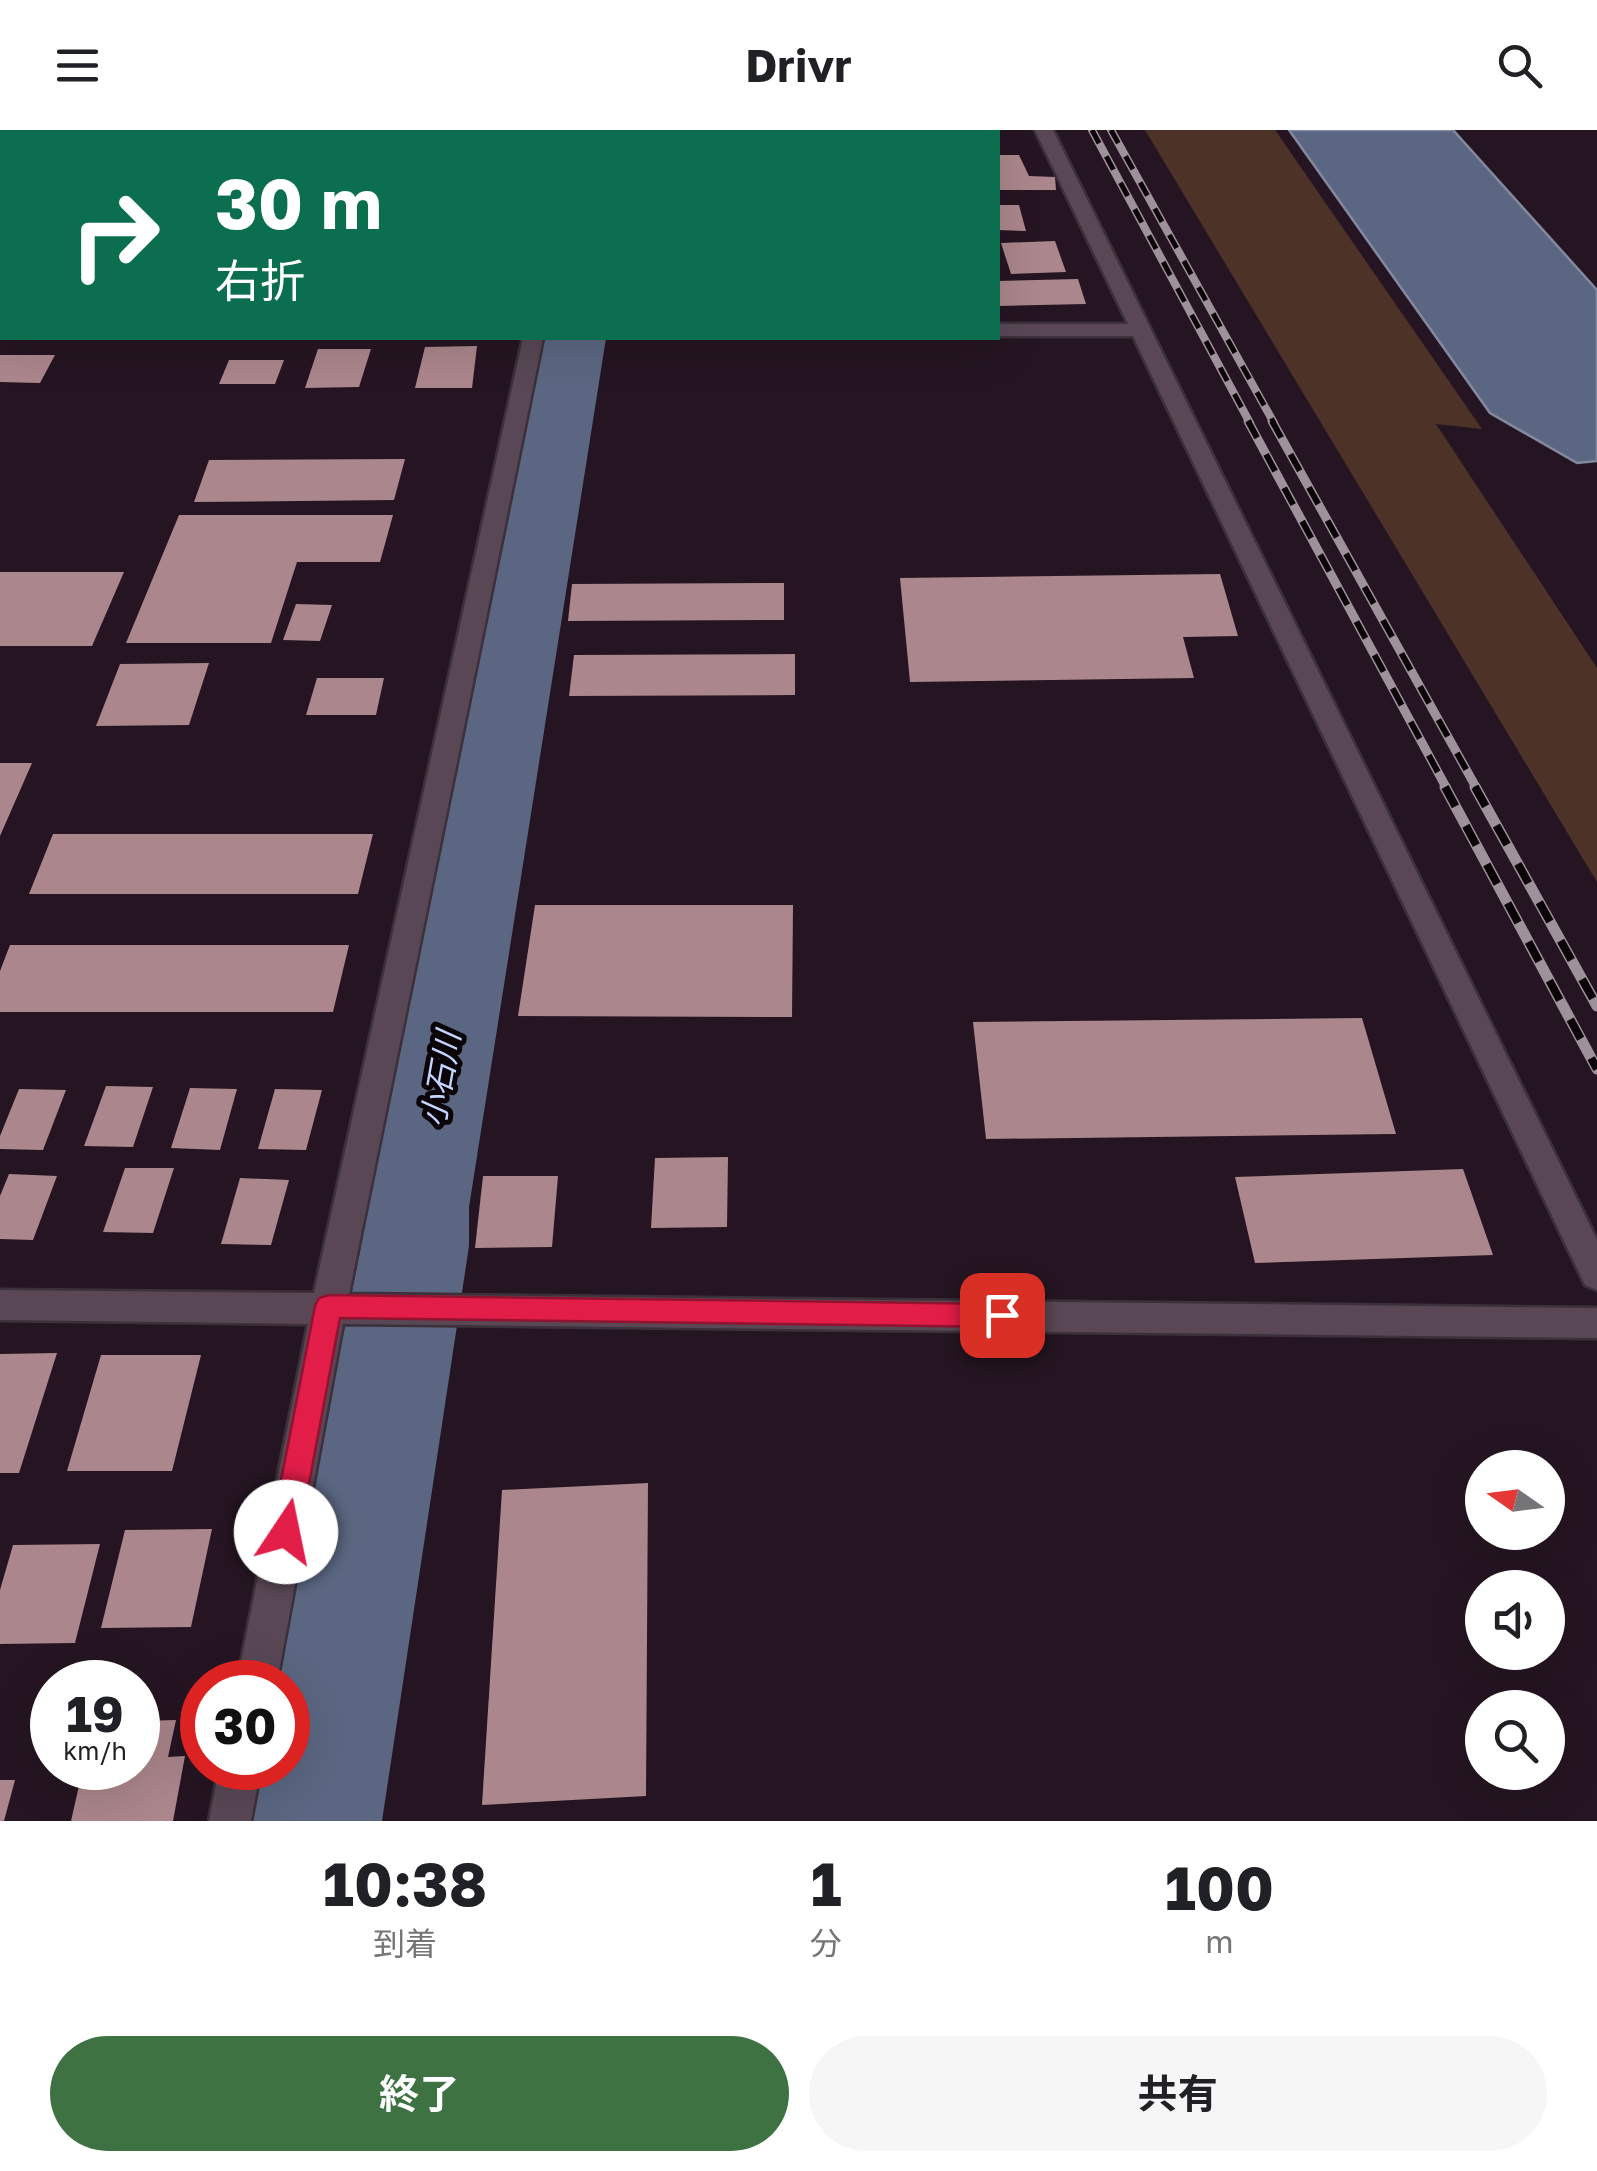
<!DOCTYPE html>
<html lang="ja">
<meta charset="utf-8">
<style>
body{margin:0;font-family:"Golos Text","Noto Sans JP",sans-serif;background:#f6f6f6;color:#202124;height:100vh;display:flex;flex-direction:column;font-size:38px;white-space:nowrap}
*{box-sizing:border-box;margin:0}
p{font-size:32px;color:#757577}
.icon{flex:none;width:55px;height:55px;fill:none;stroke:currentColor;stroke-width:2;stroke-linecap:round;stroke-linejoin:round}
.map{position:relative;height:1691px;overflow:hidden}
.sheet{display:flex;flex-direction:column;background:#fff;flex:1}
.sheet>*{flex:none}
.guide{position:absolute;left:0px;top:0px;width:1000px;height:210px;box-shadow:0 10px 40px #0002;background:#0b6e4f;color:#fff;overflow:hidden}
.needle{width:65px;rotate:284deg}
.buttons{position:absolute;left:1465px;top:1320px;display:grid;gap:20px}
.buttons a{display:grid;place-items:center;width:100px;height:100px;border-radius:50%;background:#fff;box-shadow:0 10px 40px #0002;font-size:50px}
.speed{position:absolute;left:30px;top:1530px;display:flex;gap:20px;font-size:50px;font-weight:700;text-align:center}
.speed>*{display:grid;place-content:center;width:130px;height:130px;border-radius:50%;background:#fff;box-shadow:0 10px 40px #0002;line-height:1}
.speed small{font-size:25px;font-weight:400}
.speed .limit{border:15px solid #d22;background:#fff;color:#111}
.pin{position:absolute;display:grid;place-items:center;width:85px;height:85px;color:#fff;margin:-42px;border-radius:20px;box-shadow:0 5px 15px #0006}
.me{position:absolute;width:110px;margin:-55px;rotate:11deg;stroke-linejoin:round;filter:drop-shadow(0 0 8px #0008)}
.turn{display:flex;align-items:center;gap:35px;height:210px;padding:0 50px;font-size:45px}
.turn .icon{width:130px;height:130px;stroke-width:2.5}
.turn b{display:block;font-size:70px;line-height:85px}
.eta{display:flex;justify-content:space-evenly;align-items:center;height:170px;text-align:center}
.eta b{font-size:60px;font-weight:700;line-height:70px}
.cta{display:flex;gap:20px;margin-top:auto;padding:20px 50px}
.cta a{flex:1;height:115px;border-radius:60px;background:#3f7242;color:#fff;font-size:40px;font-weight:700;line-height:115px;text-align:center}
.cta a+a{background:#f6f6f6;color:#202124}
header{display:flex;justify-content:space-between;align-items:center;height:130px;padding:0 50px;background:#fff;font-size:45px;font-weight:700}
.map>svg:first-child{display:block}
.green{fill:#4d3228}
.water{fill:#5b6782;stroke:#84889e;stroke-width:2.5}
.lines{fill:none;stroke-linecap:round;stroke-linejoin:round}
.river{fill:#5b6782;fill-rule:evenodd}
.building{fill:#ab868c}
.street-casing{stroke:#3c313a;stroke-width:5}
.street{fill:#594755;fill-rule:evenodd}
.rail-far2-casing{stroke:#9e919b;stroke-width:8}
.rail-far1-casing{stroke:#9e919b;stroke-width:9}
.rail-casing{stroke:#9e919b;stroke-width:11}
.rail-far2{stroke:#0a0408;stroke-width:5;stroke-dasharray:15;stroke-linecap:butt}
.rail-far1{stroke:#0a0408;stroke-width:6;stroke-dasharray:19;stroke-linecap:butt}
.rail{stroke:#0a0408;stroke-width:8;stroke-dasharray:22;stroke-linecap:butt}
.route{fill:#e11d48;stroke:#92132f;stroke-width:2.5}
.labels{text-anchor:middle;dominant-baseline:central;stroke-width:10;stroke-linejoin:round;paint-order:stroke}
.water-label{font-size:32px;font-style:italic;fill:#c3d5fe;stroke:#0a0408}
</style>
<header><svg class="icon" aria-label="menu" viewBox="0 0 24 24"><path d="M4 6h16M4 12h16M4 18h16"/></svg>Drivr<svg class="icon" aria-label="search" viewBox="0 0 24 24"><circle cx="10" cy="10" r="6"/><path d="M15 15l6 6"/></svg></header>
<div class="map">
<svg width="1597" height="1691" viewBox="0 0 1597 1691">
<rect width="100%" height="100%" fill="#251522"/>
<polygon class="green" points="1145,0 1275,0 1482,299 1436,294 1597,538 1597,752"/>
<polygon class="water" points="1289,0 1453,0 1597,160 1597,331 1577,333 1490,283"/>
<g class="lines">
<polygon class="river" points="542,208 606,208 469,1077 469,1116 382,1691 246,1691 257,1638 288,1638 288,1552 274,1552 361,1116 363,1077"/>
</g>
<g class="building">
<polygon points="998,25 1019,25 1029,46 1055,47 1056,60 998,60"/>
<polygon points="998,75 1019,75 1026,101 998,100"/>
<polygon points="1055,111 1066,142 1011,144 1001,113"/>
<polygon points="1078,149 1086,174 998,176 998,151"/>
<polygon points="477,216 472,258 415,258 425,217"/>
<polygon points="318,219 371,219 359,257 305,258"/>
<polygon points="0,225 55,225 40,253 0,252"/>
<polygon points="229,230 284,230 275,254 219,254"/>
<polygon points="405,329 394,370 194,372 209,330"/>
<polygon points="179,385 393,385 380,432 297,432 271,513 126,513"/>
<polygon points="0,442 124,442 92,516 0,516"/>
<polygon points="1220,444 1238,506 1183,507 1194,548 910,552 900,448"/>
<polygon points="784,453 784,490 568,491 572,454"/>
<polygon points="296,474 332,475 320,511 283,510"/>
<polygon points="795,524 795,565 569,566 574,525"/>
<polygon points="209,533 189,595 96,596 120,534"/>
<polygon points="317,548 384,548 376,585 306,585"/>
<polygon points="0,633 32,633 0,706"/>
<polygon points="53,704 373,704 358,764 29,764"/>
<polygon points="535,775 793,775 792,887 518,886"/>
<polygon points="10,815 349,815 333,882 0,882 0,841"/>
<polygon points="1362,888 1396,1004 986,1009 973,892"/>
<polygon points="106,956 153,957 133,1017 84,1016"/>
<polygon points="190,958 237,959 220,1020 171,1018"/>
<polygon points="19,959 66,960 43,1020 0,1019 0,1006"/>
<polygon points="275,959 322,960 306,1020 258,1019"/>
<polygon points="728,1027 727,1097 651,1098 655,1028"/>
<polygon points="125,1038 174,1038 153,1103 103,1102"/>
<polygon points="1463,1039 1493,1125 1255,1133 1235,1047"/>
<polygon points="9,1044 57,1046 33,1110 0,1109 0,1066"/>
<polygon points="483,1046 558,1046 552,1117 475,1118"/>
<polygon points="240,1048 289,1050 271,1115 221,1114"/>
<polygon points="57,1223 19,1343 0,1343 0,1224"/>
<polygon points="101,1225 201,1225 172,1341 67,1341"/>
<polygon points="648,1353 646,1666 482,1675 502,1360"/>
<polygon points="212,1399 191,1497 101,1498 125,1400"/>
<polygon points="100,1414 75,1513 0,1514 0,1460 13,1415"/>
<polygon points="176,1590 168,1627 185,1626 173,1691 71,1691 83,1638 138,1638 138,1591"/>
<polygon points="0,1650 15,1650 4,1691 0,1691"/>
</g>
<g class="lines">
<defs>
<g id="street">
<polygon points="564,0 582,0 582,2 565,2"/>
<polygon points="1035,0 1053,0 1597,1110 1597,1160 1585,1155 1133,206 998,206 998,194 1128,194"/>
<polygon points="2,97 2,112 0,113 0,98"/>
<polygon points="0,193 2,194 2,206 0,206"/>
<polygon points="523,208 543,208 349,1164 1597,1178 1597,1208 343,1194 277,1552 237,1552 308,1194 0,1190 0,1160 314,1163"/>
<polygon points="219,1638 261,1638 251,1691 209,1691"/>
</g>
</defs>
<use href="#street" class="street-casing"/>
<use href="#street" class="street"/>
<defs>
<g id="rail-far2">
<polyline points="1092,0 1250,293"/>
<polyline points="1111,0 1274,293"/>
</g>
<g id="rail-far1">
<polyline points="1248,291 1447,659"/>
<polyline points="1272,291 1477,659"/>
</g>
<g id="rail">
<polyline points="1445,657 1597,939"/>
<polyline points="1475,657 1597,876"/>
</g>
</defs>
<use href="#rail-far2" class="rail-far2-casing"/>
<use href="#rail-far1" class="rail-far1-casing"/>
<use href="#rail" class="rail-casing"/>
<use href="#rail-far2" class="rail-far2"/>
<use href="#rail-far1" class="rail-far1"/>
<use href="#rail" class="rail"/>
</g>
<polygon class="route" points="329,1165 1002,1174 1012,1177 1016,1185 1012,1193 1002,1197 340,1188 300,1402 296,1412 286,1416 275,1412 271,1402 315,1176 319,1168"/>
<g class="labels">
<g class="water-label">
<text transform="translate(440 949) rotate(-80)">小石川</text>
</g>
</g>
</svg>
<div class="buttons">
<a><svg class="needle" viewBox="-14 -14 28 28"><path d="M0-13l5 13h-10z" fill="#e53935"/><path d="M0 13l5-13h-10z" fill="#757577"/></svg></a>
<a><svg class="icon" aria-label="sound" viewBox="0 0 24 24"><path d="M4 9h4l5-4v14l-5-4H4zM17 9q2 3 0 6"/></svg></a>
<a><svg class="icon" aria-label="search" viewBox="0 0 24 24"><circle cx="10" cy="10" r="6"/><path d="M15 15l6 6"/></svg></a>
</div>
<div class="speed"><div>19<small>km/h</small></div><div class="limit">30</div></div>
<div class="pin" style="left:1002px;top:1185px;background:#d93025"><svg class="icon" aria-label="arrive" viewBox="0 0 24 24"><path d="M6 21V4h12l-3 4 3 4H6"/></svg></div>
<svg class="me" style="left:286px;top:1402px" viewBox="-20 -20 40 40"><circle r="19" fill="#fff"/><path d="M0-13L10 11 0 6-10 11z" fill="#e11d48"/></svg>
<div class="guide">
<div class="turn"><svg class="icon" aria-label="right" viewBox="0 0 24 24"><path d="M7 20v-9h11M14 6l5 5-5 5"/></svg><div><b>30 m</b>右折</div></div>
</div>
</div>
<section class="sheet">
<div class="eta">
<div><b>10:38</b><p>到着</p></div>
<div><b>1</b><p>分</p></div>
<div><b>100</b><p>m</p></div>
</div>
<div class="cta"><a>終了</a><a>共有</a></div>
</section>
